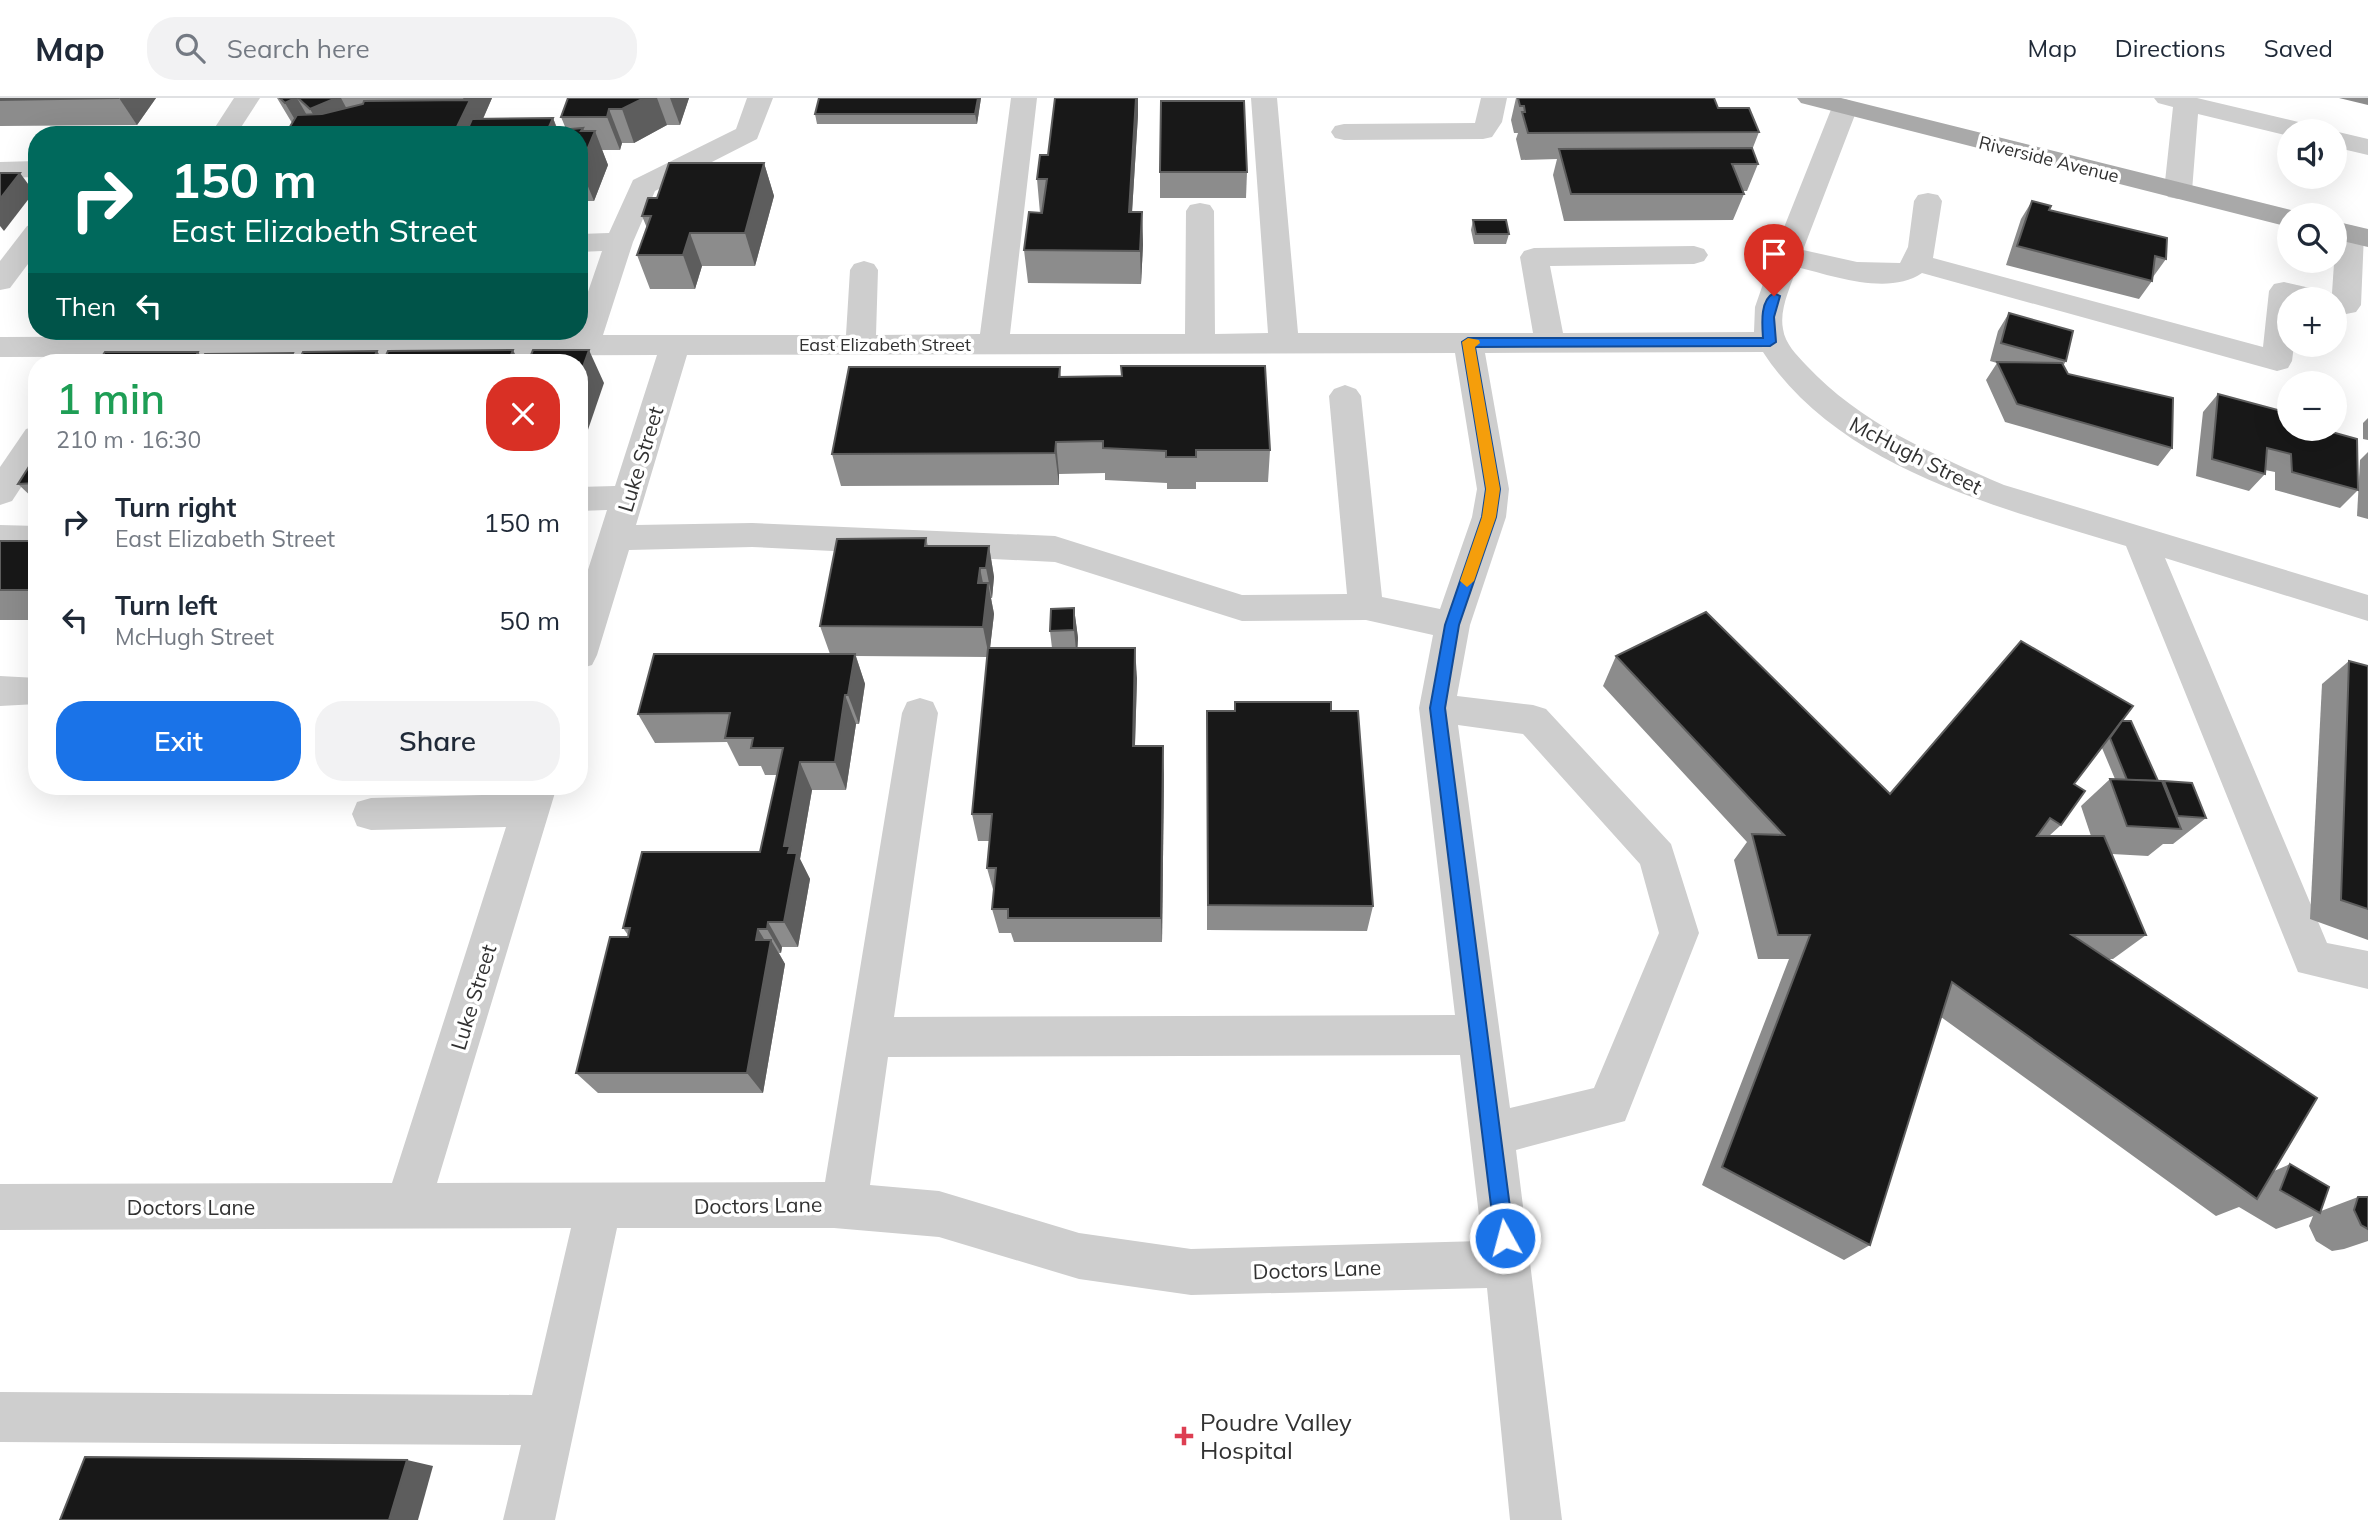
<!DOCTYPE html>
<meta charset="utf-8">
<style>
body{margin:0;font-family:Mulish,sans-serif;background:#f2f2f3;color:#1f2937;height:100vh;display:flex;flex-direction:column;font-size:26px;white-space:nowrap}
*{box-sizing:border-box;margin:0}
p{font-size:23px;color:#747a83}
.icon{flex:none;width:38px;height:38px;fill:none;stroke:currentColor;stroke-width:2;stroke-linecap:round;stroke-linejoin:round}
.map{position:relative;flex:1;overflow:hidden}
.panel{position:absolute;left:28px;top:256px;width:560px;height:441px;display:flex;flex-direction:column;background:#fff;border-radius:28px;box-shadow:0 7px 28px #0002}
.panel>*{flex:none}
.banner{position:absolute;left:28px;top:28px;width:560px;height:214px;border-radius:28px;box-shadow:0 7px 28px #0002;background:#00695c;color:#fff;overflow:hidden}
.tools{position:absolute;left:2277px;top:21px;display:grid;gap:14px}
.tools a{display:grid;place-items:center;width:70px;height:70px;border-radius:50%;background:#fff;box-shadow:0 7px 28px #0002;font-size:35px}
.pin{position:absolute;display:grid;place-items:center;width:60px;height:60px;color:#fff;margin:-72px -30px;border-radius:50% 50% 50% 0;rotate:-45deg;box-shadow:0 0 7px #0007}
.pin .icon{rotate:45deg}
.me{position:absolute;width:77px;margin:-38px;rotate:353deg;stroke-linejoin:round;filter:drop-shadow(0 0 5px #0008)}
.turn{display:flex;align-items:center;gap:24px;height:147px;padding:0 28px;font-size:32px}
.turn .icon{width:91px;height:91px;stroke-width:2.5}
.turn b{display:block;font-size:49px;line-height:60px}
.then{display:flex;align-items:center;height:66px;padding:0 28px;background:#0003;gap:14px;font-size:26px}
.round{display:grid;place-items:center;flex:none;width:74px;height:74px;border-radius:28px;background:#f2f2f3}
.headline{display:flex;align-items:center;justify-content:space-between;height:119px;padding:0 28px}
h1{font-size:42px;font-weight:600;line-height:52px;color:#1e9e55}
.button{display:flex;gap:14px;margin-top:auto;padding:14px 28px}
.button a{flex:1;height:80px;border-radius:28px;background:#1a73e8;color:#fff;font-size:28px;font-weight:600;line-height:80px;text-align:center}
.button a+a{background:#f2f2f3;color:#1f2937}
ul{padding:0;list-style:none}
li{display:flex;align-items:center;gap:21px;height:98px;padding:0 28px}
li div{flex:1}
li b{display:block;font-size:26px}
li em{font-style:normal}
header{display:flex;align-items:center;gap:42px;box-sizing:border-box;height:98px;padding:0 35px;background:#fff;border-bottom:2px solid #e0e1e3}
header strong{font-size:33px}
nav{display:flex;gap:38px;margin-inline-start:auto;font-size:24px}
.search{width:490px;height:63px;background:#f2f2f3;display:flex;align-items:center;gap:18px;box-sizing:border-box;padding:0 24px;border-radius:28px;color:#747a83;font-size:26px}
.map>svg:first-child{display:block}
.lines{fill:none;stroke-linecap:round;stroke-linejoin:round}
.minor{fill:#cecece;fill-rule:evenodd}
.major{fill:#a9a9a9;fill-rule:evenodd}
.wall{fill:#8c8c8c;fill-rule:evenodd}
.shaded-wall{fill:#5d5d5d}
.building{fill:#181818;stroke:#5d5d5d;stroke-width:2}
.route{fill:#1a73e8;stroke:#114b97;stroke-width:2}
.slow{fill:#f59e0b}
.poi-dot{fill:#dd3e52;stroke:#fff;stroke-width:2.5}
.labels{text-anchor:middle;dominant-baseline:central;stroke-width:7;stroke-linejoin:round;paint-order:stroke}
.far-street-label{font-size:18px;fill:#313131;stroke:#fff}
.street-label{font-size:21px;fill:#313131;stroke:#fff}
.near-poi-label{font-size:24px;fill:#313131;stroke:#fff;text-anchor:start}
</style>
<header>
<strong>Map</strong>
<div class="search"><svg class="icon" aria-label="search" viewBox="0 0 24 24"><circle cx="10" cy="10" r="6"/><path d="M15 15l6 6"/></svg>Search here</div>
<nav><a>Map</a><a>Directions</a><a>Saved</a></nav>
</header>
<div class="map">
<svg width="2368" height="1422" viewBox="0 0 2368 1422">
<rect width="100%" height="100%" fill="#fff"/>
<g class="lines">
<g class="minor">
<polygon points="234,0 260,0 236,37 210,37"/>
<path d="M747,0H773L757,41L655,93L633,144L603,237H846L850,172L854,166L864,163L874,166L878,172L876,237L980,236L1011,0H1037L1010,236H1185L1186,113L1190,107L1200,105L1210,107L1214,113L1215,236L1268,235L1251,0H1277L1298,235H1533L1520,159L1524,153L1534,150L1694,148L1704,151L1708,157L1704,163L1694,166L1550,168L1563,235L1754,234L1755,209L1773,157L1832,9L1836,4L1845,1L1854,4L1858,9L1803,152L1857,164L1900,165L1908,149L1914,103L1918,97L1928,95L1938,97L1942,103L1933,160L2263,249L2269,193L2274,186L2284,184L2332,195L2336,136L2340,130L2350,127L2360,130L2364,136L2361,207L2356,214L2346,216L2336,214L2334,201H2289V247H2294L2292,263L2288,270L2277,273L1922,175C1889,198 1833,178 1797,169C1791,188 1779,211 1783,231C1785,246 1797,257 1806,267C1860,325 1932,356 2004,387L2368,497V523L2165,460L2327,845L2368,853V891L2298,874L2126,448C2002,410 1839,371 1763,254L1485,255L1509,391L1506,419L1470,527L1457,598L1533,607L1546,611L1671,746L1699,835L1625,1023L1516,1052L1562,1422H1510L1487,1190L1191,1197L1079,1181L939,1139L834,1130H617L555,1422H503L521,1347L0,1344V1294L532,1297L571,1130L0,1132V1086L392,1085L506,729L371,732L357,728L352,716L357,704L371,700L516,696L519,688H557L437,1085L825,1084L902,615L907,604L920,600L933,604L938,615L894,919L1455,917L1419,610L1433,537L1366,522L1242,523L1055,464L752,449L629,452L597,557L592,567L579,571V500L607,412L579,413V389L615,388L657,257L0,259V239L574,237L575,233H579V220L602,153L579,154V136L609,135L633,82L736,31ZM1455,255L1477,391L1472,419L1440,511L1382,499L1361,298L1356,291L1345,287L1334,291L1329,298L1347,496L1242,497L1055,438L752,425L636,427L687,257ZM1458,627L1523,636L1640,766L1659,835L1594,990L1510,1010ZM1460,957L1482,1143L1191,1151L1079,1135L939,1093L870,1087L888,959Z"/>
<polygon points="1481,0 1507,0 1502,24 1492,39 1483,41 1344,42 1335,40 1331,34 1335,28 1344,26 1475,25"/>
<polygon points="2154,0 2197,0 2311,27 2315,33 2289,33 2289,38 2198,16 2192,93 2188,99 2178,101 2168,99 2164,93 2173,9 2158,5"/>
<polygon points="2334,33 2368,41 2368,57 2334,49"/>
<polygon points="37,63 37,79 0,80 0,64"/>
<polygon points="37,125 37,154 10,190 0,192 0,163 27,128"/>
<polygon points="37,328 37,365 12,403 0,407 0,369 26,331"/>
<polygon points="0,427 37,428 37,452 0,451"/>
<polygon points="0,578 37,580 37,606 0,608"/>
</g>
<g class="major">
<polygon points="1797,0 1841,0 2299,114 2301,117 2289,117 2289,129 1801,5"/>
<polygon points="2334,123 2368,131 2368,149 2334,141"/>
</g>
</g>
<g class="wall">
<polygon points="0,0 156,0 137,27 0,28"/>
<polygon points="277,0 492,0 483,21 553,20 558,32 566,31 561,19 568,0 689,0 680,27 667,27 634,45 622,45 620,52 602,52 608,67 594,103 579,103 579,37 292,25"/>
<polygon points="819,0 981,0 977,26 817,26 815,16"/>
<polygon points="1055,0 1138,0 1138,17 1132,114 1142,114 1143,147 1141,186 1028,185 1024,152 1040,115 1037,81 1048,57"/>
<polygon points="1516,0 1714,0 1718,10 1759,34 1752,52 1758,66 1747,93 1742,93 1744,96 1733,122 1564,123 1553,77 1557,61 1521,62 1516,41 1518,35 1514,35 1511,22"/>
<polygon points="2339,0 2368,0 2368,7"/>
<polygon points="764,65 774,98 755,168 702,168 695,191 650,191 637,157 647,130 642,118 657,100"/>
<polygon points="1160,74 1247,74 1246,100 1160,100"/>
<polygon points="2032,103 2049,112 2166,161 2153,179 2152,183 2139,201 2006,167 2021,121"/>
<polygon points="1473,122 1509,136 1506,146 1474,146 1471,132"/>
<polygon points="2009,215 2066,263 2063,268 2068,276 2172,350 2158,368 2005,324 1986,282 1997,265 1990,263 1998,233"/>
<polygon points="1060,269 1061,279 1270,352 1268,384 1196,384 1196,391 1167,391 1167,385 1105,382 1105,375 1059,376 1059,387 841,388 832,356"/>
<polygon points="2218,296 2358,392 2340,410 2275,392 2275,374 2265,372 2265,376 2249,393 2196,378 2203,314"/>
<polygon points="2368,320 2368,342 2363,341 2363,325"/>
<polygon points="2368,354 2368,421 2357,418 2360,362"/>
<polygon points="37,356 37,404 18,386"/>
<polygon points="926,440 928,448 989,448 994,479 992,500 991,500 994,516 990,550 1052,550 1050,533 1074,510 1078,540 1077,550 1137,580 1135,648 1164,676 1162,844 1014,844 1011,835 999,835 992,811 994,795 987,770 990,743 978,743 972,716 987,559 856,558 865,586 859,626 856,626 846,692 812,692 800,761 810,781 798,849 782,849 781,855 779,855 785,866 763,995 598,995 576,975 628,839 628,837 623,830 760,754 777,677 765,677 761,668 739,668 727,644 655,645 638,616 830,556 820,528"/>
<rect x="0" y="443" width="37" height="79"/>
<path d="M1616,558L1890,696L2122,623L2158,683L2162,685L2164,683L2206,720L2173,746H2163L2148,758L2112,756L2146,837L2113,861H2108L2274,1073L2290,1066L2321,1113L2358,1099H2368V1143L2344,1151L2332,1153L2316,1143L2309,1128L2313,1118L2276,1131L2239,1109L2216,1118L1941,919L1870,1147L1844,1162L1702,1087L1789,861H1758L1734,762L1747,744L1603,588ZM2102,650L2115,681H2110L2081,708L2091,738H2049L2061,727L2074,686Z"/>
<polygon points="2349,563 2368,568 2368,842 2310,821 2322,586"/>
<polygon points="1235,604 1331,613 1373,808 1367,833 1207,832 1207,613 1234,613"/>
</g>
<g class="shaded-wall">
<polygon points="119,0 156,0 137,27"/>
<polygon points="295,0 297,0 316,33 304,37 285,5"/>
<polygon points="336,0 341,0 358,32 325,37 310,11"/>
<polygon points="463,0 492,0 481,25 485,37 453,37 467,8"/>
<polygon points="644,0 657,0 667,27 634,45 622,11"/>
<polygon points="670,0 689,0 680,27"/>
<polygon points="978,0 981,0 977,26 975,16"/>
<polygon points="1136,0 1138,0 1138,17 1130,147 1129,114"/>
<polygon points="609,11 622,45 620,52 607,19"/>
<polygon points="553,20 559,37 547,33"/>
<polygon points="583,30 589,46 595,33 608,67 594,103 580,69 581,33"/>
<polygon points="764,65 774,98 755,168 745,135"/>
<polygon points="20,75 34,94 4,133 0,128 0,101"/>
<polygon points="1142,114 1143,147 1141,186 1140,153"/>
<polygon points="690,135 702,168 695,191 683,157"/>
<polygon points="513,252 519,264 508,264"/>
<polygon points="589,252 604,285 579,358 579,280"/>
<polygon points="377,253 384,264 372,264"/>
<polygon points="198,254 206,264 193,264"/>
<polygon points="293,255 299,264 288,264"/>
<polygon points="1056,344 1059,376 1059,387 1055,355"/>
<polygon points="989,448 994,479 992,500 986,470"/>
<polygon points="980,470 986,500 978,485"/>
<polygon points="988,485 994,516 989,559 983,529"/>
<polygon points="1074,510 1078,540 1077,562 1074,532"/>
<polygon points="1135,550 1137,580 1134,676 1133,648"/>
<polygon points="855,556 865,586 859,626 848,597"/>
<polygon points="845,597 856,626 846,692 835,664"/>
<polygon points="1163,648 1164,676 1162,844 1161,820"/>
<polygon points="800,664 812,692 800,761 810,781 798,849 784,824 784,748"/>
<polygon points="768,824 782,849 781,855 767,831"/>
<polygon points="758,831 770,851 771,842 785,866 763,995 747,975 756,842"/>
<polygon points="407,1362 433,1368 418,1422 389,1422"/>
</g>
<g class="building">
<polygon points="0,0 119,0 0,2"/>
<polygon points="280,0 295,0 285,5"/>
<polygon points="298,0 336,0 310,11"/>
<polygon points="568,0 644,0 622,11 609,11 607,19 561,19"/>
<polygon points="819,0 978,0 975,16 815,16"/>
<polygon points="1055,0 1136,0 1129,114 1142,114 1140,153 1024,152 1029,114 1042,115 1047,81 1037,81 1040,57 1048,57"/>
<polygon points="1518,0 1714,0 1718,10 1749,10 1759,34 1528,35 1522,14 1525,14 1524,8 1520,8"/>
<polygon points="470,2 453,37 285,37 297,17 322,16 363,6 364,3"/>
<polygon points="1161,3 1244,3 1247,74 1160,74"/>
<polygon points="553,20 547,33 583,30 581,33 595,33 580,69 579,69 579,37 465,37 472,21"/>
<polygon points="1752,50 1758,66 1732,66 1744,96 1571,96 1559,51"/>
<polygon points="669,65 764,65 745,135 690,135 683,157 637,157 651,118 642,118 648,100 657,100"/>
<polygon points="0,75 20,75 0,101"/>
<polygon points="2032,103 2051,108 2049,112 2167,140 2166,161 2155,158 2152,183 2017,148"/>
<polygon points="1473,122 1506,122 1509,136 1476,136"/>
<polygon points="2009,215 2073,233 2066,263 2001,245"/>
<polygon points="513,252 508,264 383,264 388,253"/>
<polygon points="533,252 589,252 579,280 579,264 528,264"/>
<polygon points="377,253 372,264 298,264 303,254"/>
<polygon points="105,254 198,254 193,264 98,264"/>
<polygon points="293,255 288,264 200,264 205,256"/>
<polygon points="1997,264 2062,265 2068,276 2173,300 2172,350 2017,306"/>
<polygon points="1121,268 1265,268 1270,352 1196,352 1196,359 1166,359 1166,353 1103,350 1103,343 1056,344 1055,355 832,356 849,269 1060,269 1059,279 1122,278"/>
<polygon points="2218,296 2289,315 2289,331 2321,331 2357,341 2358,392 2292,374 2291,356 2267,350 2265,376 2212,361"/>
<polygon points="37,356 37,385 18,386"/>
<polygon points="926,440 925,448 989,448 986,470 980,470 978,485 988,485 983,529 820,528 837,441"/>
<rect x="0" y="443" width="37" height="49"/>
<polygon points="1074,510 1074,532 1050,533 1051,511"/>
<polygon points="1706,514 1890,696 2021,543 2133,608 2074,686 2085,693 2061,727 2050,720 2037,738 2104,738 2146,837 2072,837 2317,1000 2257,1101 1952,884 1870,1147 1722,1069 1810,837 1778,837 1752,736 1784,737 1616,558"/>
<polygon points="988,550 1135,550 1133,648 1163,648 1161,820 1008,820 1008,811 992,811 996,770 987,770 992,716 972,716"/>
<polygon points="654,556 855,556 848,597 845,597 835,664 800,664 784,748 790,748 788,755 797,755 784,824 768,824 767,831 758,831 756,842 771,842 747,975 576,975 610,839 628,839 630,830 623,830 642,754 760,754 783,650 751,650 753,640 725,640 730,615 638,616"/>
<polygon points="2349,563 2368,568 2368,811 2341,802"/>
<polygon points="1235,604 1331,604 1331,613 1358,613 1373,808 1208,807 1207,613 1235,613"/>
<polygon points="2122,623 2131,623 2158,683 2127,682 2110,640"/>
<polygon points="2110,681 2162,683 2181,731 2127,728"/>
<polygon points="2164,683 2192,685 2206,720 2178,718"/>
<polygon points="2290,1066 2329,1089 2320,1115 2280,1092"/>
<polygon points="2358,1099 2368,1099 2368,1131 2361,1127 2354,1112"/>
<polygon points="85,1359 407,1362 389,1422 60,1422"/>
</g>
<path class="route" d="M1774,195L1780,198L1774,219L1776,244L1770,248L1475,249L1500,391L1496,419L1459,527L1445,610L1514,1140L1511,1147L1505,1149L1498,1147L1495,1140L1430,610L1445,527L1482,419L1486,391L1462,244L1468,240H1763C1762,225 1760,202 1774,195Z"/>
<polygon class="slow" points="1468,240 1479,242 1480,245 1475,249 1500,391 1496,419 1474,483 1467,489 1460,483 1482,419 1486,391 1462,244"/>
<path class="poi-dot" d="M1180.5 1327.5h7v7h7v7h-7v7h-7v-7h-7v-7h7z"/>
<g class="labels">
<g class="far-street-label">
<text transform="translate(2049 61) rotate(14)">Riverside Avenue</text>
<text x="885" y="246">East Elizabeth Street</text>
</g>
<g class="street-label">
<text transform="translate(1916 357) rotate(27)">McHugh Street</text>
<text transform="translate(640 361) rotate(-73)">Luke Street</text>
<text transform="translate(473 899) rotate(-73)">Luke Street</text>
<text transform="translate(758 1107) rotate(-1)">Doctors Lane</text>
<text x="191" y="1109">Doctors Lane</text>
<text transform="translate(1317 1171) rotate(-2)">Doctors Lane</text>
</g>
<g class="near-poi-label">
<text x="1200" y="1324">Poudre Valley<tspan x="1200" dy="28">Hospital</tspan></text>
</g>
</g>
</svg>
<div class="tools">
<a><svg class="icon" aria-label="sound" viewBox="0 0 24 24"><path d="M4 9h4l5-4v14l-5-4H4zM17 9q2 3 0 6"/></svg></a>
<a><svg class="icon" aria-label="search" viewBox="0 0 24 24"><circle cx="10" cy="10" r="6"/><path d="M15 15l6 6"/></svg></a>
<a>+</a>
<a>−</a>
</div>
<div class="pin" style="left:1774px;top:198px;background:#d93025"><svg class="icon" aria-label="arrive" viewBox="0 0 24 24"><path d="M6 21V4h12l-3 4 3 4H6"/></svg></div>
<svg class="me" style="left:1505px;top:1140px" viewBox="-20 -20 40 40"><circle r="17" fill="#1a73e8" stroke="#fff" stroke-width="3"/><path d="M0-11L8 9 0 5-8 9z" fill="#fff"/></svg>
<div class="banner">
<div class="turn"><svg class="icon" aria-label="right" viewBox="0 0 24 24"><path d="M7 20v-9h11M14 6l5 5-5 5"/></svg><div><b>150 m</b>East Elizabeth Street</div></div>
<div class="then">Then<svg class="icon" aria-label="left" viewBox="0 0 24 24"><path d="M17 20v-9H6M10 6l-5 5 5 5"/></svg></div>
</div>
<section class="panel">
<div class="headline"><div><h1>1 min</h1><p>210 m · 16:30</p></div><a class="round" style="background:#d93025;color:#fff"><svg class="icon" aria-label="close" viewBox="0 0 24 24"><path d="M6 6l12 12M18 6L6 18"/></svg></a></div>
<ul>
<li><svg class="icon" aria-label="right" viewBox="0 0 24 24"><path d="M7 20v-9h11M14 6l5 5-5 5"/></svg><div><b>Turn right</b><p>East Elizabeth Street</p></div><em>150 m</em></li>
<li><svg class="icon" aria-label="left" viewBox="0 0 24 24"><path d="M17 20v-9H6M10 6l-5 5 5 5"/></svg><div><b>Turn left</b><p>McHugh Street</p></div><em>50 m</em></li>
</ul>
<div class="button"><a>Exit</a><a>Share</a></div>
</section>
</div>
